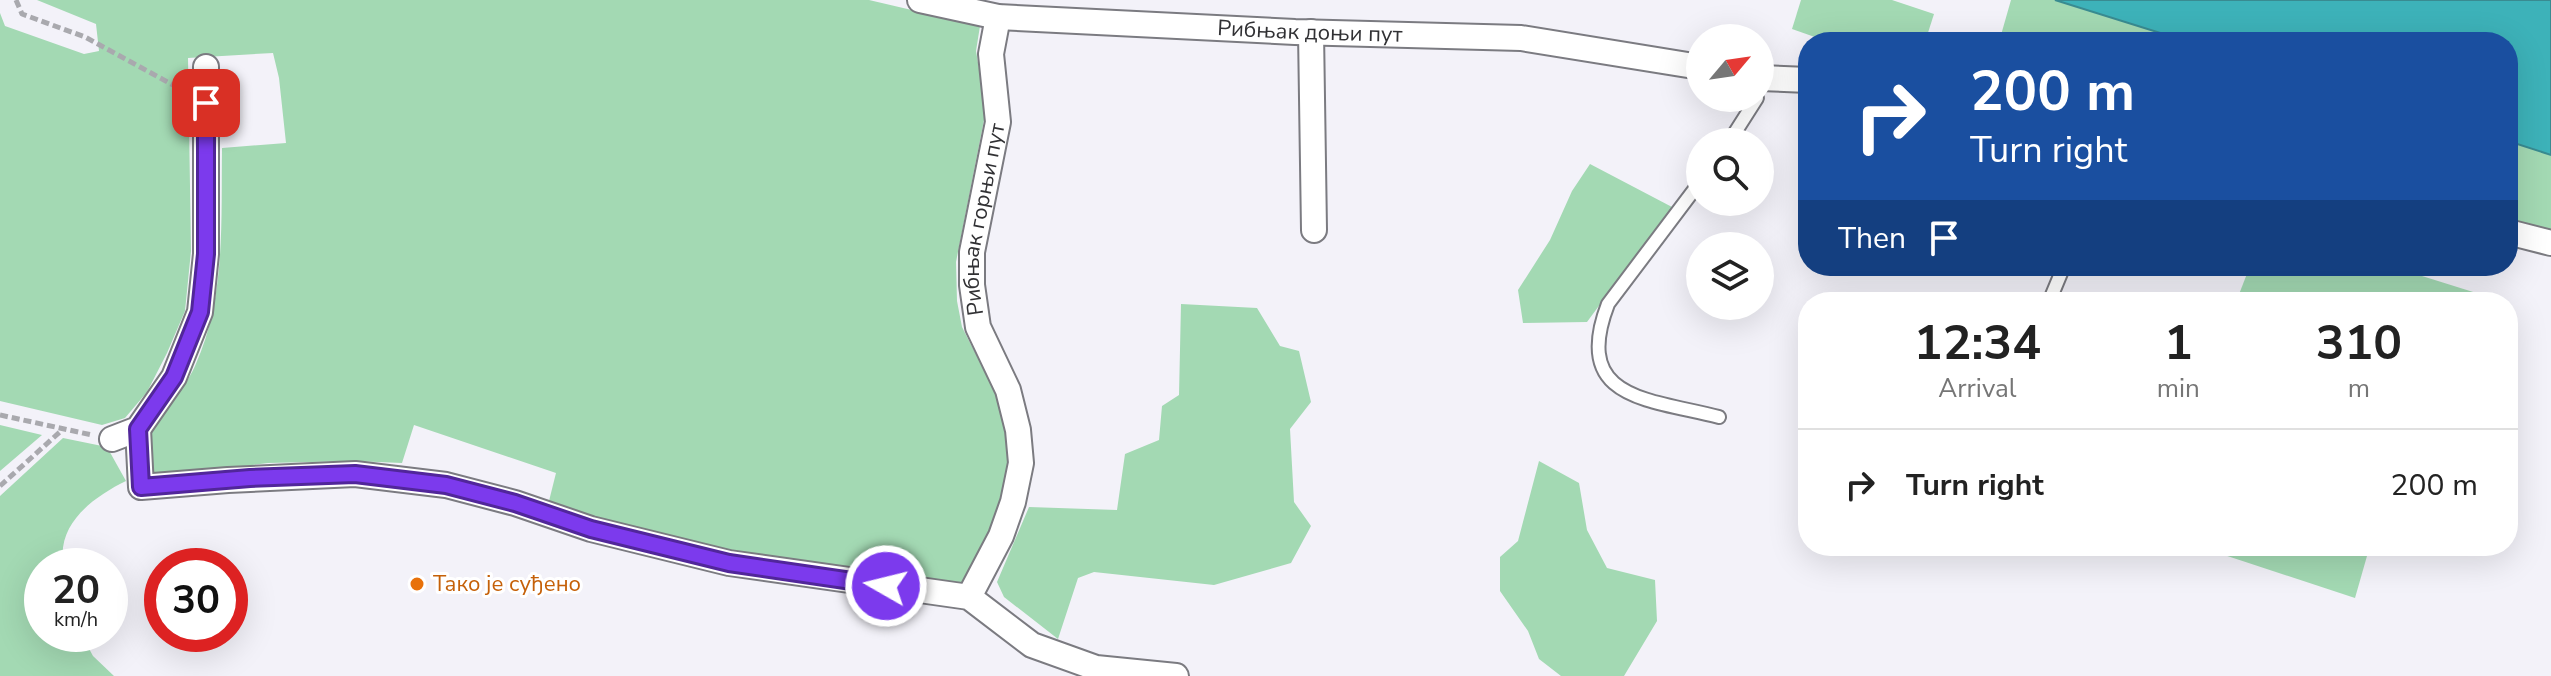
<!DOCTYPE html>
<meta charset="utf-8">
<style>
body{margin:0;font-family:"Nunito Sans",sans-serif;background:#f6f6f6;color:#222;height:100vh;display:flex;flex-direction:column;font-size:30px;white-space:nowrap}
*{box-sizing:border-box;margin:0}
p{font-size:26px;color:#767676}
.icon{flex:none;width:44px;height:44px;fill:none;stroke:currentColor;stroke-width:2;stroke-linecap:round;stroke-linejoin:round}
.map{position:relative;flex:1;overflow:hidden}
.panel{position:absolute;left:1798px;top:292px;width:720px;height:264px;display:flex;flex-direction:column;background:#fff;border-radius:32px;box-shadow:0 8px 32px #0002}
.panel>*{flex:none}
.guide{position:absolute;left:1798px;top:32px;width:720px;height:244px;border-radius:32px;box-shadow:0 8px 32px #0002;background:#1a4fa0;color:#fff;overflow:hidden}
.needle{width:52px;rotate:61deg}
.buttons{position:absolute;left:1686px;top:24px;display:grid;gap:16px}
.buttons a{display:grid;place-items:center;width:88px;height:88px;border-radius:50%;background:#fff;box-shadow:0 8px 32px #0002;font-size:40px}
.speed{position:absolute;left:24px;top:548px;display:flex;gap:16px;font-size:40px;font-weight:700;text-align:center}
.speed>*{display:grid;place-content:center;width:104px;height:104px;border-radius:50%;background:#fff;box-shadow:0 8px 32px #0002;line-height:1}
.speed small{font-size:20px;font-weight:400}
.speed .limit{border:12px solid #d22;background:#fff;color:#111}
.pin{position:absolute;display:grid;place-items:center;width:68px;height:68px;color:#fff;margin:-34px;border-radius:16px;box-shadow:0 4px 12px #0006}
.me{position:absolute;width:88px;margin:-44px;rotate:278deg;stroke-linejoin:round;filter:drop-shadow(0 0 6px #0008)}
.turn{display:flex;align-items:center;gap:28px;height:168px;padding:0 40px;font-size:36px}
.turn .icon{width:104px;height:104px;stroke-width:2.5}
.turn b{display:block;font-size:56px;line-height:68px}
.then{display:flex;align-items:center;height:76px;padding:0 40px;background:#0003;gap:16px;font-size:30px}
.eta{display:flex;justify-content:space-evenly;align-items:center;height:136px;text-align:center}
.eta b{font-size:48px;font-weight:700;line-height:56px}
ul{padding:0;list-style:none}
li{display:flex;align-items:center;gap:24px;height:112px;padding:0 40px;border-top:2px solid #e0e0e0}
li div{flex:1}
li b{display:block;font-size:30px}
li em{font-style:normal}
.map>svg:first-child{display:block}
.green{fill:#a3d9b3}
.water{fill:#3db2b9;stroke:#398b91;stroke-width:2}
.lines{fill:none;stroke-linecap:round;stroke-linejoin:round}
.service-casing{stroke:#7b7b81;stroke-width:16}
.minor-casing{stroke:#7b7b81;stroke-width:28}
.path{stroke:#a9a9ae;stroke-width:5;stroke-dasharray:8 4;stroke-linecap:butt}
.service{stroke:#fff;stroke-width:12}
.minor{stroke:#fff;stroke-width:24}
.route-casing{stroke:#51269a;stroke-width:20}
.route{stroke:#7c3aed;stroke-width:14}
.food-dot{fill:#e8710a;stroke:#fff;stroke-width:3}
.labels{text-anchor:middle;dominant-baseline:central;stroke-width:6;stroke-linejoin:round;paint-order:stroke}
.street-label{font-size:22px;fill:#313134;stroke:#fff}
.food-label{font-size:22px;fill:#c56008;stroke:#fff;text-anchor:start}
</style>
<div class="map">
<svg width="2551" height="676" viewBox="0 0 2551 676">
<rect width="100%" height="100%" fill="#f3f2f9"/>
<g class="green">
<path d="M37,0H869L980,26L976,51L986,110L956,262L957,301L962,327L995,392L1006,429L1011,461L1006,488L995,520L973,574L963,586L737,555L649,536L548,505L556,473L414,425L402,463L354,461L268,463L160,477L152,474L147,437C159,412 183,393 195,366C226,298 221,221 222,148L286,143L279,78L273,53L188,58L191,251L185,311L167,353L147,392L125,418L102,425L0,401V13L5,26L84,54L99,51L96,24Z"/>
<polygon points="1801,0 1892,0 1934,14 1925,42 1829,42 1792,29"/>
<polygon points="2011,0 2055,0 2189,42 1999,42"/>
<polygon points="2508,141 2551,155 2551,230 2508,219"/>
<polygon points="1590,164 1672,207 1587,322 1523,323 1518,290 1550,240 1572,191"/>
<polygon points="2250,266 2390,266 2486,296 2484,302 2236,302"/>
<polygon points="1181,304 1257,308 1280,346 1299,351 1311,402 1290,429 1294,502 1311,526 1291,563 1214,585 1094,572 1078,578 1058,639 1004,597 997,582 1029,507 1117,510 1125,454 1159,440 1162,406 1179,395"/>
<polygon points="0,425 42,435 0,471"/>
<path d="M63,438L107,447L126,481C93,497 55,525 64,566H42V634H81L93,656L114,676H0V496Z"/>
<polygon points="1539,461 1579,483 1587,530 1607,568 1655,580 1657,621 1624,676 1561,676 1539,659 1528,631 1500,591 1500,557 1518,541"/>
<polygon points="2197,546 2369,546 2369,549 2355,598"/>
</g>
<polygon class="water" points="2055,0 2551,0 2551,155 2508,141 2508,42 2189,42"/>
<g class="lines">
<defs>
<g id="service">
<polyline points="1729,142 1757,98"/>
<path d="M1700,182L1608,304C1571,400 1649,399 1719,417"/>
<polyline points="2049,302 2064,266"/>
</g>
<g id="minor">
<path id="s1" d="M920,0L998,17L1295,32L1521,38L1700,67"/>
<polyline points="1311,32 1314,230"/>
<polyline points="1760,78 1808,80"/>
<polyline points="2508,232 2551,243"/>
<polyline points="138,429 141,487 228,480 355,474 446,485 515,503 591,529 729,563 969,597 1032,645 1096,668 1176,676"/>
<polyline points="112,439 138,429 174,377 200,312 206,254 206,67"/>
<path id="s2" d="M969,597L1001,536L1013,502L1021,463L1018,430L1008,390L978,327L972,285V252L998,122L991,54L998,17"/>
</g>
</defs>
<use href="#service" class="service-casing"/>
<use href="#minor" class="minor-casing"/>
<g class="path">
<polyline points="16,0 22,14 85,37 184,91"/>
<polyline points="0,415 92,435"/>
<polyline points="0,486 62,430"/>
</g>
<use href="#service" class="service"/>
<use href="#minor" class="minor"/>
</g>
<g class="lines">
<defs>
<polyline id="route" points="206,103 206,254 200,312 174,377 138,429 141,487 250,478 355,474 446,485 515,503 591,529 729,563 886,586"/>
</defs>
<use href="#route" class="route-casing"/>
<use href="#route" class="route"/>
</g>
<circle class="food-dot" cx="417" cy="584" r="8"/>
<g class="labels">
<g class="street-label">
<text stroke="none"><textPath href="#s1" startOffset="392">Рибњак доњи пут</textPath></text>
<text stroke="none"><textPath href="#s2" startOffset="398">Рибњак горњи пут</textPath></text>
</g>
<g class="food-label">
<text x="433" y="584">Тако је суђено</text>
</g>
</g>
</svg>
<div class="buttons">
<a><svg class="needle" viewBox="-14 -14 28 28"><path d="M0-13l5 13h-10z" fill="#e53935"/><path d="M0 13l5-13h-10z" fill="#767676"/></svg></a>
<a><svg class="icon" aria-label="search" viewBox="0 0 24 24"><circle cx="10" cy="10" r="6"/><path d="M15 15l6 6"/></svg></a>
<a><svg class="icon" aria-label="layers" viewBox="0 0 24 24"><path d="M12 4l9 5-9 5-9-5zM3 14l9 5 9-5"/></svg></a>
</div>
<div class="speed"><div>20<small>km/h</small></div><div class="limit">30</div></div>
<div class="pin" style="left:206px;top:103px;background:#d93025"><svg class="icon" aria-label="arrive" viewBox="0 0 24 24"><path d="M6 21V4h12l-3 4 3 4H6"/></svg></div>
<svg class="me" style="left:886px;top:586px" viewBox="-20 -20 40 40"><circle r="17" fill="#7c3aed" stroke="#fff" stroke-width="3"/><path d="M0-11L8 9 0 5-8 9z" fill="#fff"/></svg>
<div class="guide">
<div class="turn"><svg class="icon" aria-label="right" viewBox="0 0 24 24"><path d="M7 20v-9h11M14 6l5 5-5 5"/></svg><div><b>200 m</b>Turn right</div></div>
<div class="then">Then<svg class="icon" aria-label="arrive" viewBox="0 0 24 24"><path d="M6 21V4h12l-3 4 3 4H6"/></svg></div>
</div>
<section class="panel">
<div class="eta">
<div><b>12:34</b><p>Arrival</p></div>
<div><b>1</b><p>min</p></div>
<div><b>310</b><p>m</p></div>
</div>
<ul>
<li><svg class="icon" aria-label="right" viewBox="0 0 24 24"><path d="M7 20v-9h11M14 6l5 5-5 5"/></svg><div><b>Turn right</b></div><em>200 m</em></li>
</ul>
</section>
</div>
